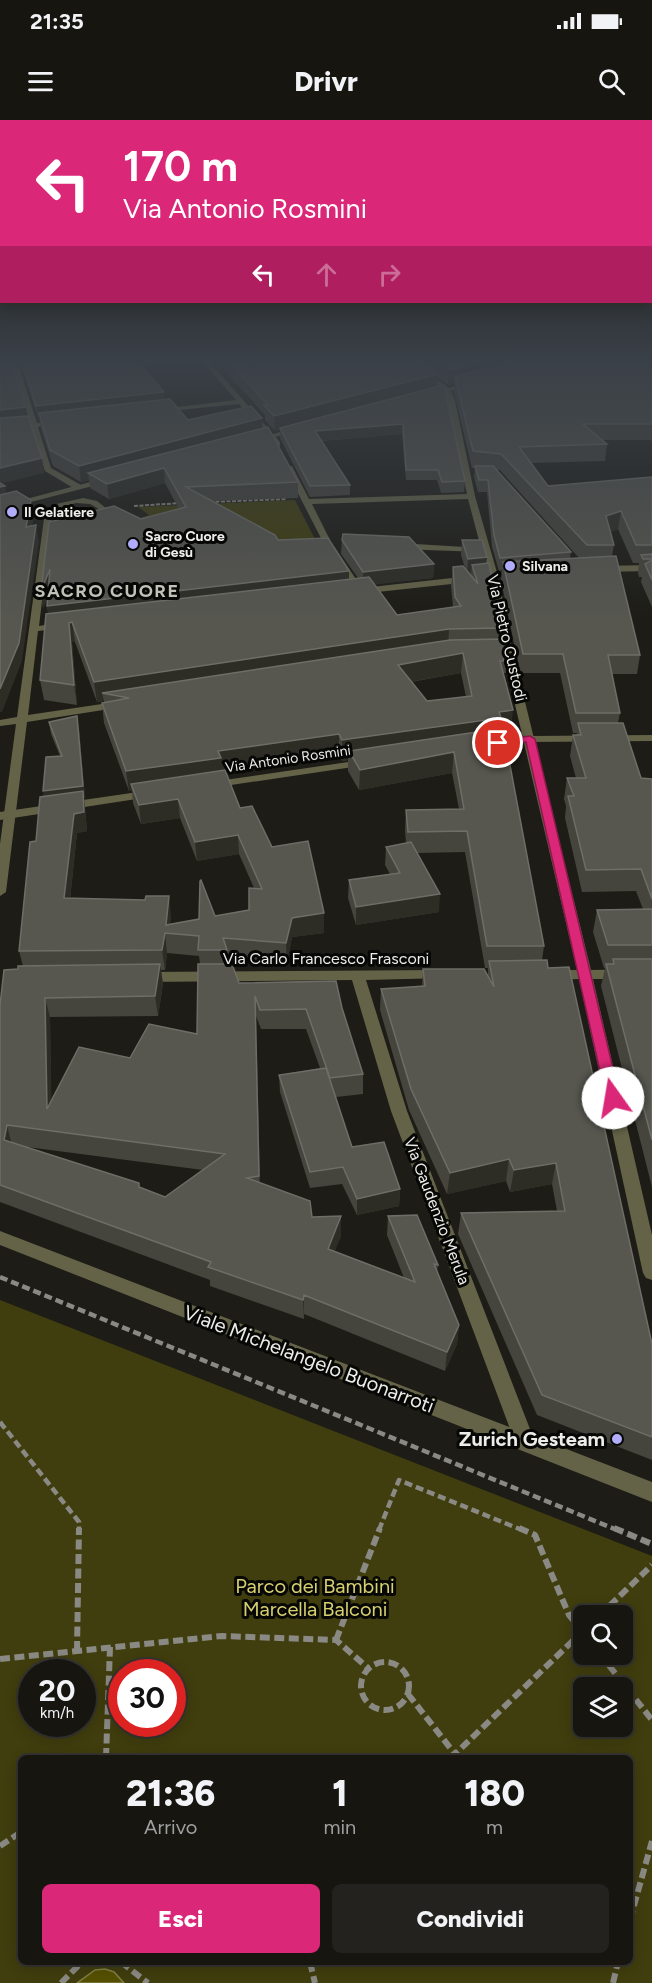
<!DOCTYPE html>
<html lang="it">
<meta charset="utf-8">
<style>
body{margin:0;font-family:Figtree,sans-serif;background:#23221e;color:#f1f3f6;height:100vh;display:flex;flex-direction:column;font-size:22px;white-space:nowrap}
*{box-sizing:border-box;margin:0}
p{font-size:20px;color:#9e9f9f}
.icon{flex:none;width:33px;height:33px;fill:none;stroke:currentColor;stroke-width:2;stroke-linecap:round;stroke-linejoin:round}
.map{position:relative;flex:1;overflow:hidden}
.details{position:absolute;left:18px;top:1635px;width:615px;height:210px;display:flex;flex-direction:column;background:#161510;border-radius:9px;box-shadow:0 3px 15px #0003,0 0 0 2px #353430}
.details>*{flex:none}
.hud{position:absolute;left:0px;top:0px;width:652px;height:183px;box-shadow:0 3px 15px #0003,0 0 0 2px #353430;background:#db2777;color:#fff;overflow:hidden}
.controls{position:absolute;left:573px;top:1485px;display:grid;gap:12px}
.controls a{display:grid;place-items:center;width:60px;height:60px;border-radius:9px;background:#161510;box-shadow:0 3px 15px #0003,0 0 0 2px #353430;font-size:30px}
.speed{position:absolute;left:18px;top:1539px;display:flex;gap:12px;font-size:30px;font-weight:700;text-align:center}
.speed>*{display:grid;place-content:center;width:78px;height:78px;border-radius:50%;background:#161510;box-shadow:0 3px 15px #0003,0 0 0 2px #353430;line-height:1}
.speed small{font-size:15px;font-weight:400}
.speed .limit{border:9px solid #d22;background:#fff;color:#111}
.pin{position:absolute;display:grid;place-items:center;width:51px;height:51px;color:#fff;margin:-26px;border:3px solid #fff;border-radius:50%;box-shadow:0 2px 6px #0007}
.me{position:absolute;width:66px;margin:-33px;rotate:347deg;stroke-linejoin:round;filter:drop-shadow(0 0 4px #0008)}
.turn{display:flex;align-items:center;gap:21px;height:126px;padding:0 24px;font-size:27px}
.turn .icon{width:78px;height:78px;stroke-width:2.5}
.turn b{display:block;font-size:42px;line-height:51px}
.lanes{display:flex;align-items:center;height:57px;padding:0 24px;background:#0003;justify-content:center;gap:30px;direction:ltr}
.lanes .off{opacity:.35}
.eta{display:flex;justify-content:space-evenly;align-items:center;height:102px;text-align:center}
.eta b{font-size:36px;font-weight:800;line-height:42px}
.action{display:flex;gap:12px;margin-top:auto;padding:12px 24px}
.action a{flex:1;height:69px;border-radius:9px;background:#db2777;color:#fff;font-size:24px;font-weight:800;line-height:69px;text-align:center}
.action a+a{background:#23221e;color:#f1f3f6}
.status{display:flex;justify-content:space-between;align-items:center;height:42px;padding:0 30px;background:#161510;direction:ltr}
.status svg{height:16px;fill:currentColor}
header{display:flex;justify-content:space-between;align-items:center;height:78px;padding:0 24px;background:#161510;font-size:27px;font-weight:800}
.map>svg:first-child{display:block}
.green{fill:#403e0e;fill-rule:evenodd}
.water{fill:#555000;stroke:#827f46;stroke-width:1.5}
.lines{fill:none;stroke-linecap:round;stroke-linejoin:round}
.path-far2{stroke:#8a8984;stroke-width:2;stroke-dasharray:4 1.5;stroke-linecap:butt}
.path-far1{stroke:#8a8984;stroke-width:4.5;stroke-dasharray:8 4;stroke-linecap:butt}
.path{stroke:#8a8984;stroke-width:6;stroke-dasharray:10 4.5;stroke-linecap:butt}
.service{fill:#646348;fill-rule:evenodd}
.minor{fill:#646348;fill-rule:evenodd}
.tertiary{fill:#646348;fill-rule:evenodd}
.wall{fill:#45453e;fill-rule:evenodd}
.shaded-wall{fill:#2d2d26}
.building{fill:#575750;stroke:#6e6e68;stroke-width:1.5;fill-rule:evenodd}
.route{fill:#db2777;stroke:#8e194d;stroke-width:1.5}
.poi-dot{fill:#b1adfa;stroke:#070705;stroke-width:2}
.labels{text-anchor:middle;dominant-baseline:central;stroke-width:6;stroke-linejoin:round;paint-order:stroke}
.far-poi-label{font-size:14px;font-weight:bold;fill:#ecece8;stroke:#070705;text-anchor:start}
.far-street-label{font-size:14px;fill:#ecece8;stroke:#070705}
.street-label{font-size:16px;fill:#ecece8;stroke:#070705}
.far-district-label{font-size:18px;font-weight:bold;letter-spacing:1.5px;fill:#c1c1b8;stroke:#070705}
.near-street-label{font-size:20px;fill:#ecece8;stroke:#070705}
.near-poi-label{font-size:20px;font-weight:bold;fill:#ecece8;stroke:#070705;text-anchor:end}
.near-park-label{font-size:20px;fill:#d6d06f;stroke:#070705}
</style>
<div class="status"><b>21:35</b><svg viewBox="0 0 49 12"><path d="M0 12V9h3v3zM5 12V6h3v6zM10 12V3h3v9zM15 12V0h3v12zM26 1h20v11H26zM47 4h2v5h-2z"/></svg></div>
<header><svg class="icon" aria-label="menu" viewBox="0 0 24 24"><path d="M4 6h16M4 12h16M4 18h16"/></svg>Drivr<svg class="icon" aria-label="search" viewBox="0 0 24 24"><circle cx="10" cy="10" r="6"/><path d="M15 15l6 6"/></svg></header>
<div class="map">
<svg width="652" height="1863" viewBox="0 0 652 1863">
<rect width="100%" height="100%" fill="#1d1c16"/>
<g class="green">
<polygon points="295,380 320,429 135,400 149,395 138,387"/>
<path d="M0,1180L652,1436V1863H0ZM584,1496H622V1534H584ZM32,1552H82V1604H32ZM122,1552H172V1604H122ZM584,1568H622V1606H584ZM21,1638H630V1842H21Z"/>
</g>
<polygon class="water" points="105,1849 114,1852 124,1863 77,1863 95,1850"/>
<g class="lines">
<g class="path-far2">
<polyline points="210,382 286,379"/>
<polyline points="134,386 181,383"/>
</g>
<g class="path-far1">
<polyline points="0,1157 617,1410"/>
<polyline points="0,1302 79,1402 79,1410"/>
<polyline points="379,1410 399,1360 522,1410"/>
</g>
<g class="path">
<polyline points="519,1408 535,1415 569,1495 584,1513"/>
<polyline points="614,1408 652,1424"/>
<polyline points="599,1496 652,1445"/>
<polyline points="336,1520 380,1408"/>
<polyline points="77,1531 79,1408"/>
<polyline points="600,1534 652,1600"/>
<polyline points="0,1539 222,1516 336,1520 368,1548"/>
<circle cx="385" cy="1566" r="24"/>
<polyline points="408,1574 455,1634"/>
<polyline points="106,1638 110,1527"/>
<polyline points="451,1638 583,1511"/>
<polyline points="0,1726 21,1712"/>
<polyline points="630,1800 652,1721"/>
<polyline points="121,1842 148,1863"/>
<polyline points="310,1842 315,1863"/>
<polyline points="61,1863 82,1842"/>
<polyline points="613,1863 618,1842"/>
</g>
<path class="service" d="M83,378L97,381L107,389C94,405 65,407 49,394L52,385ZM76,383L90,384L99,389C87,399 71,399 57,393L59,388Z"/>
<g class="minor">
<polygon points="11,240 17,240 37,303 60,300 64,302 38,307 51,348 81,365 81,369 75,369 45,351 31,307 0,311 0,307 30,303"/>
<polygon points="201,240 208,240 280,322 280,326 274,326 239,284 159,292 161,289 236,280"/>
<polygon points="403,240 411,240 450,269 455,281 475,376 498,456 513,533 591,850 652,849 652,859 593,859 652,1115 652,1160 646,1158 643,1153 579,859 552,860 545,855 552,850 577,850 503,533 482,432 399,429 395,426 399,423 481,428 468,379 312,384 331,422 362,468 470,456 475,459 470,462 359,474 356,473 323,422 285,348 292,346 309,379 467,374 445,271"/>
<polygon points="24,380 52,398 39,506 64,502 69,505 64,508 38,511 28,595 122,581 127,584 122,587 27,602 6,772 0,776 0,724 16,604 0,606 0,600 17,597 44,399 21,384 20,382"/>
<polygon points="652,445 652,451 598,452 594,449 598,446"/>
<polygon points="441,850 448,855 446,858 366,860 407,991 535,1322 532,1328 525,1331 518,1328 515,1322 391,991 352,860 141,862 134,857 141,852"/>
</g>
<g class="tertiary">
<polygon points="472,261 474,264 425,278 422,276"/>
<polygon points="297,307 304,309 254,323 250,321"/>
<polygon points="109,357 112,357 112,361 0,390 0,386"/>
<polygon points="652,615 652,621 530,622 484,628 478,625 484,622 530,616"/>
<polygon points="369,639 375,642 373,644 211,668 205,665 211,662"/>
<polygon points="152,670 158,674 156,676 0,700 0,692"/>
<polygon points="0,1111 652,1362 652,1382 0,1125"/>
</g>
</g>
<g class="wall">
<path d="M19,240H199L142,247L164,272V279L188,300L262,298L263,308L298,362V378L212,381L278,420L349,451V459L358,458L341,434L342,420L434,444L433,458L374,464L397,495L453,487L451,466L453,447L465,448L461,435L462,420L487,437L486,443L501,508L500,519L508,534L506,553H503L511,610L503,611L544,826L542,840L548,848L652,1224V1340L537,1295L458,1114L461,1093L557,1091L552,1064L510,1072L506,1061L447,1074L409,990L380,890L381,869L422,866L423,849L488,856V848H485L465,732L417,733L439,792L356,805L348,778L349,760L390,754L385,745L386,727L406,723L405,711L406,690L459,689L452,653L359,670L348,651V640L342,641L339,634L225,650L240,688L272,727L324,793V813L292,817L287,843L228,838V844L239,863L342,888L363,954V974L336,977L352,1027L400,1069L399,1086L357,1095L342,1064L310,1068L280,972L279,955L320,948L306,909H261L256,896L260,1063L341,1116L334,1132L404,1158L387,1115L388,1096L438,1145L437,1152L459,1205L457,1224L445,1251L304,1194V1199L210,1166V1160L0,1082V885L18,849L23,846L19,831L43,676L60,636L51,614L49,602L79,608L85,678H84L87,711L77,713L70,779L171,795L170,804L249,790L254,768L239,734L197,741L180,698L141,704L133,683L132,671H129L104,603L102,583H104V581L97,582L75,522H72L77,585L44,580L40,560L48,493L47,486L48,477L43,488L41,471L141,399L179,389L165,363L109,379L90,368L89,360L81,362L53,346L41,309L40,300L39,301ZM461,553L466,577L427,581L411,562ZM167,833L199,836L200,844L197,914L130,938L51,981L50,897L158,896L163,864L161,850H165ZM27,1027L203,1050L165,1077Z"/>
<path d="M215,240H417L426,247L427,240H652V323L651,320H602L607,324L605,341L531,343L548,366L652,357V487L641,462L642,457H639L638,453L639,443H633L618,409L610,412L614,425L612,436L640,535L637,554H612L620,593L618,603L641,658L652,659V1067L601,866L605,848H604L593,812L597,790L643,789L636,771L582,772L565,698L566,686L564,679L567,658H576L570,636L573,615H576L577,613H573L560,553H520L501,460L502,450L499,451L492,427L487,372H478L474,357L475,348H472L454,272V264L448,265L438,257L437,267L465,361L464,372L441,373L437,360H406L402,314L322,321L350,365V375L310,377L280,318V310L275,311L265,300V295ZM496,350H500L579,438H570L571,432Z"/>
</g>
<g class="shaded-wall">
<polygon points="132,240 199,240 133,248"/>
<polygon points="488,240 543,240 455,257 454,264 448,265 449,250"/>
<polygon points="438,254 437,268 280,308 280,310 275,311 274,296"/>
<polygon points="164,272 165,286 39,293 40,300 39,301 36,286"/>
<polygon points="25,287 27,301 0,305 0,290"/>
<polygon points="262,298 263,314 88,353 89,360 81,362 79,346"/>
<polygon points="403,304 402,314 316,321 315,311"/>
<polygon points="42,338 44,353 0,364 0,348"/>
<polygon points="164,348 165,363 109,379 107,364"/>
<polygon points="5,366 8,382 0,384 0,367"/>
<polygon points="31,380 34,396 29,424 26,407"/>
<polygon points="621,391 618,409 604,414 606,396"/>
<polygon points="36,405 39,421 22,541 2,592 0,592 0,569"/>
<polygon points="487,437 485,452 472,445 471,454 467,454 468,439"/>
<polygon points="434,444 433,458 363,466 363,452"/>
<polygon points="50,449 53,465 43,488 41,471"/>
<polygon points="349,451 349,467 50,502 47,486"/>
<polygon points="72,502 75,522 72,522 77,585 74,565 69,503"/>
<polygon points="449,509 448,529 102,573 104,581 97,582 94,562"/>
<polygon points="463,533 461,553 397,564 398,545"/>
<polygon points="513,590 511,610 349,631 348,640 342,641 342,620"/>
<polygon points="77,596 79,608 85,678 84,678 87,711 77,713 68,798 43,671 83,666"/>
<polygon points="339,614 339,634 131,664 132,671 129,671 126,651 218,631"/>
<polygon points="454,632 452,653 359,670 360,650"/>
<polygon points="178,679 180,698 141,704 139,685"/>
<polygon points="238,715 239,734 197,741 195,722"/>
<polygon points="440,774 439,792 356,805 356,787"/>
<polygon points="169,776 171,795 169,814 166,805"/>
<polygon points="324,793 324,813 292,817 287,843 286,823 292,798"/>
<polygon points="165,813 167,833 165,850 162,830"/>
<polygon points="160,844 163,864 158,896 155,876"/>
<polygon points="255,876 256,896 260,1076 259,1056"/>
<polygon points="45,878 50,897 52,1009 47,989"/>
<polygon points="7,1005 12,1025 4,1020"/>
<polygon points="509,1039 506,1061 447,1074 450,1053"/>
<polygon points="556,1043 552,1064 510,1072 514,1050"/>
<polygon points="400,1069 399,1086 357,1095 357,1079"/>
<polygon points="341,1096 341,1116 328,1149 328,1129"/>
<polygon points="304,1175 304,1199 303,1180"/>
<polygon points="459,1205 457,1224 445,1251 447,1232"/>
</g>
<g class="building">
<polygon points="0,240 11,240 25,287 0,290"/>
<polygon points="22,240 137,240 164,272 36,286"/>
<polygon points="227,240 417,240 438,254 274,296 264,285 268,285"/>
<polygon points="436,240 488,240 449,250"/>
<polygon points="518,240 652,240 652,304 583,304 607,324 519,327 548,366 652,357 652,425 636,425 621,391 606,396 614,425 587,425 501,334 473,331 455,257"/>
<polygon points="444,265 465,361 442,362 438,350 406,350 403,304 315,311 350,365 310,366 280,308"/>
<polygon points="170,279 188,300 251,286 262,298 79,346 50,330 39,293"/>
<polygon points="28,296 42,338 0,348 0,298"/>
<polygon points="268,307 298,362 186,367 275,415 278,420 328,418 349,451 47,486 50,449 41,471 49,402 114,386 141,399 186,387 164,348 107,364 88,353"/>
<polygon points="475,346 493,346 571,432 500,438 494,415 488,360 479,360"/>
<polygon points="0,363 5,366 0,367"/>
<polygon points="16,371 31,380 26,407 36,405 19,523 0,569 0,375"/>
<polygon points="343,414 409,417 434,444 363,452 342,420"/>
<polygon points="462,420 482,420 487,437 468,439"/>
<polygon points="652,434 652,439 643,439 641,435"/>
<polygon points="616,436 640,535 608,535 620,593 576,593 563,534 523,534 503,442"/>
<polygon points="652,440 652,460 645,444"/>
<polygon points="489,443 501,508 449,509 94,562 72,502 69,503 74,565 40,560 46,494 369,457 397,495 461,486 455,477 453,447 463,446 478,464 472,445"/>
<path d="M504,519L508,534H503L504,541H500L513,590L499,592L501,598L342,620L339,614L218,631L221,638L126,651L102,583L129,578L102,573L450,520ZM463,533L472,576L427,581L398,545Z"/>
<polygon points="77,596 83,666 43,671 46,637 62,636 49,602"/>
<polygon points="578,603 623,603 641,658 652,659 652,779 641,749 586,750 568,676 574,676 567,658 586,658 573,615 581,615"/>
<polygon points="503,608 544,826 487,826 467,711 408,712 406,690 464,689 454,632 360,650 349,631"/>
<polygon points="225,650 240,688 252,686 272,727 308,721 324,793 292,798 286,823 223,818 227,830 198,830 199,816 165,813 162,830 19,831 30,722 36,721 40,677 83,671 84,692 74,694 64,778 145,780 146,776 169,776 166,805 199,799 200,761 201,760 215,796 249,790 249,768 262,769 238,715 195,722 178,679 139,685 131,664"/>
<polygon points="411,722 440,774 356,787 349,760 400,753 386,727"/>
<polygon points="652,789 652,825 608,825 597,790"/>
<polygon points="613,839 652,839 652,1020 606,844 614,844"/>
<polygon points="547,840 548,848 569,847 652,1224 652,1317 542,1275 461,1093 565,1091 556,1043 514,1050 509,1039 450,1053 411,969 381,869 425,866 423,849 484,849 494,867 489,841"/>
<path d="M160,844L155,876L45,878L47,989L79,927L130,938L149,904L197,914L198,844H232L239,863L336,861L342,888L363,954L330,958L306,889L260,890L255,876L259,1056L247,1058L310,1081L312,1097L341,1096L328,1129L415,1162L388,1096L417,1095L438,1145L434,1144L459,1205L447,1232L304,1175L303,1180L208,1147L211,1142L0,1065V885L4,850L18,849V846ZM7,1005L225,1034L165,1077L139,1067V1063L4,1020Z"/>
<polygon points="326,948 352,1027 384,1022 400,1069 357,1079 343,1047 310,1052 279,955"/>
</g>
<linearGradient id="sky" x2="0" y2="1"><stop stop-color="#100f0c"/><stop offset="0.48" stop-color="#3a4047"/><stop offset="1" stop-color="#3a4047" stop-opacity="0"/></linearGradient>
<rect width="652" height="501" fill="url(#sky)"/>
<polygon class="route" points="530,616 535,619 620,978 613,983 606,978 526,622 498,626 493,623 498,620"/>
<g class="poi-dot">
<circle cx="12" cy="392" r="6"/>
<circle cx="133" cy="424" r="6"/>
<circle cx="510" cy="446" r="6"/>
<circle cx="617" cy="1319" r="6"/>
</g>
<g class="labels">
<g class="far-poi-label">
<text x="24" y="392">Il Gelatiere</text>
<text x="145" y="416">Sacro Cuore<tspan x="145" dy="16">di Gesù</tspan></text>
<text x="522" y="446">Silvana</text>
</g>
<g class="far-street-label">
<text transform="translate(288 639) rotate(-8)">Via Antonio Rosmini</text>
</g>
<g class="street-label">
<text transform="translate(507 518) rotate(77)">Via Pietro Custodi</text>
<text x="326" y="838">Via Carlo Francesco Frasconi</text>
<text transform="translate(437 1091) rotate(69)">Via Gaudenzio Merula</text>
</g>
<g class="far-district-label">
<text x="107" y="471">SACRO CUORE</text>
</g>
<g class="near-street-label">
<text transform="translate(309 1239) rotate(21)">Viale Michelangelo Buonarroti</text>
</g>
<g class="near-poi-label">
<text x="605" y="1319">Zurich Gesteam</text>
</g>
<g class="near-park-label">
<text x="315" y="1466">Parco dei Bambini<tspan x="315" dy="23">Marcella Balconi</tspan></text>
</g>
</g>
</svg>
<div class="controls">
<a><svg class="icon" aria-label="search" viewBox="0 0 24 24"><circle cx="10" cy="10" r="6"/><path d="M15 15l6 6"/></svg></a>
<a><svg class="icon" aria-label="layers" viewBox="0 0 24 24"><path d="M12 4l9 5-9 5-9-5zM3 14l9 5 9-5"/></svg></a>
</div>
<div class="speed"><div>20<small>km/h</small></div><div class="limit">30</div></div>
<div class="pin" style="left:498px;top:623px;background:#d93025"><svg class="icon" aria-label="arrive" viewBox="0 0 24 24"><path d="M6 21V4h12l-3 4 3 4H6"/></svg></div>
<svg class="me" style="left:613px;top:978px" viewBox="-20 -20 40 40"><circle r="19" fill="#fff"/><path d="M0-13L10 11 0 6-10 11z" fill="#db2777"/></svg>
<div class="hud">
<div class="turn"><svg class="icon" aria-label="left" viewBox="0 0 24 24"><path d="M17 20v-9H6M10 6l-5 5 5 5"/></svg><div><b>170 m</b>Via Antonio Rosmini</div></div>
<div class="lanes"><svg class="icon" aria-label="left" viewBox="0 0 24 24"><path d="M17 20v-9H6M10 6l-5 5 5 5"/></svg><svg class="icon off" aria-label="ahead" viewBox="0 0 24 24"><path d="M12 20V5M6 11l6-6 6 6"/></svg><svg class="icon off" aria-label="right" viewBox="0 0 24 24"><path d="M7 20v-9h11M14 6l5 5-5 5"/></svg></div>
</div>
<section class="details">
<div class="eta">
<div><b>21:36</b><p>Arrivo</p></div>
<div><b>1</b><p>min</p></div>
<div><b>180</b><p>m</p></div>
</div>
<div class="action"><a>Esci</a><a>Condividi</a></div>
</section>
</div>
